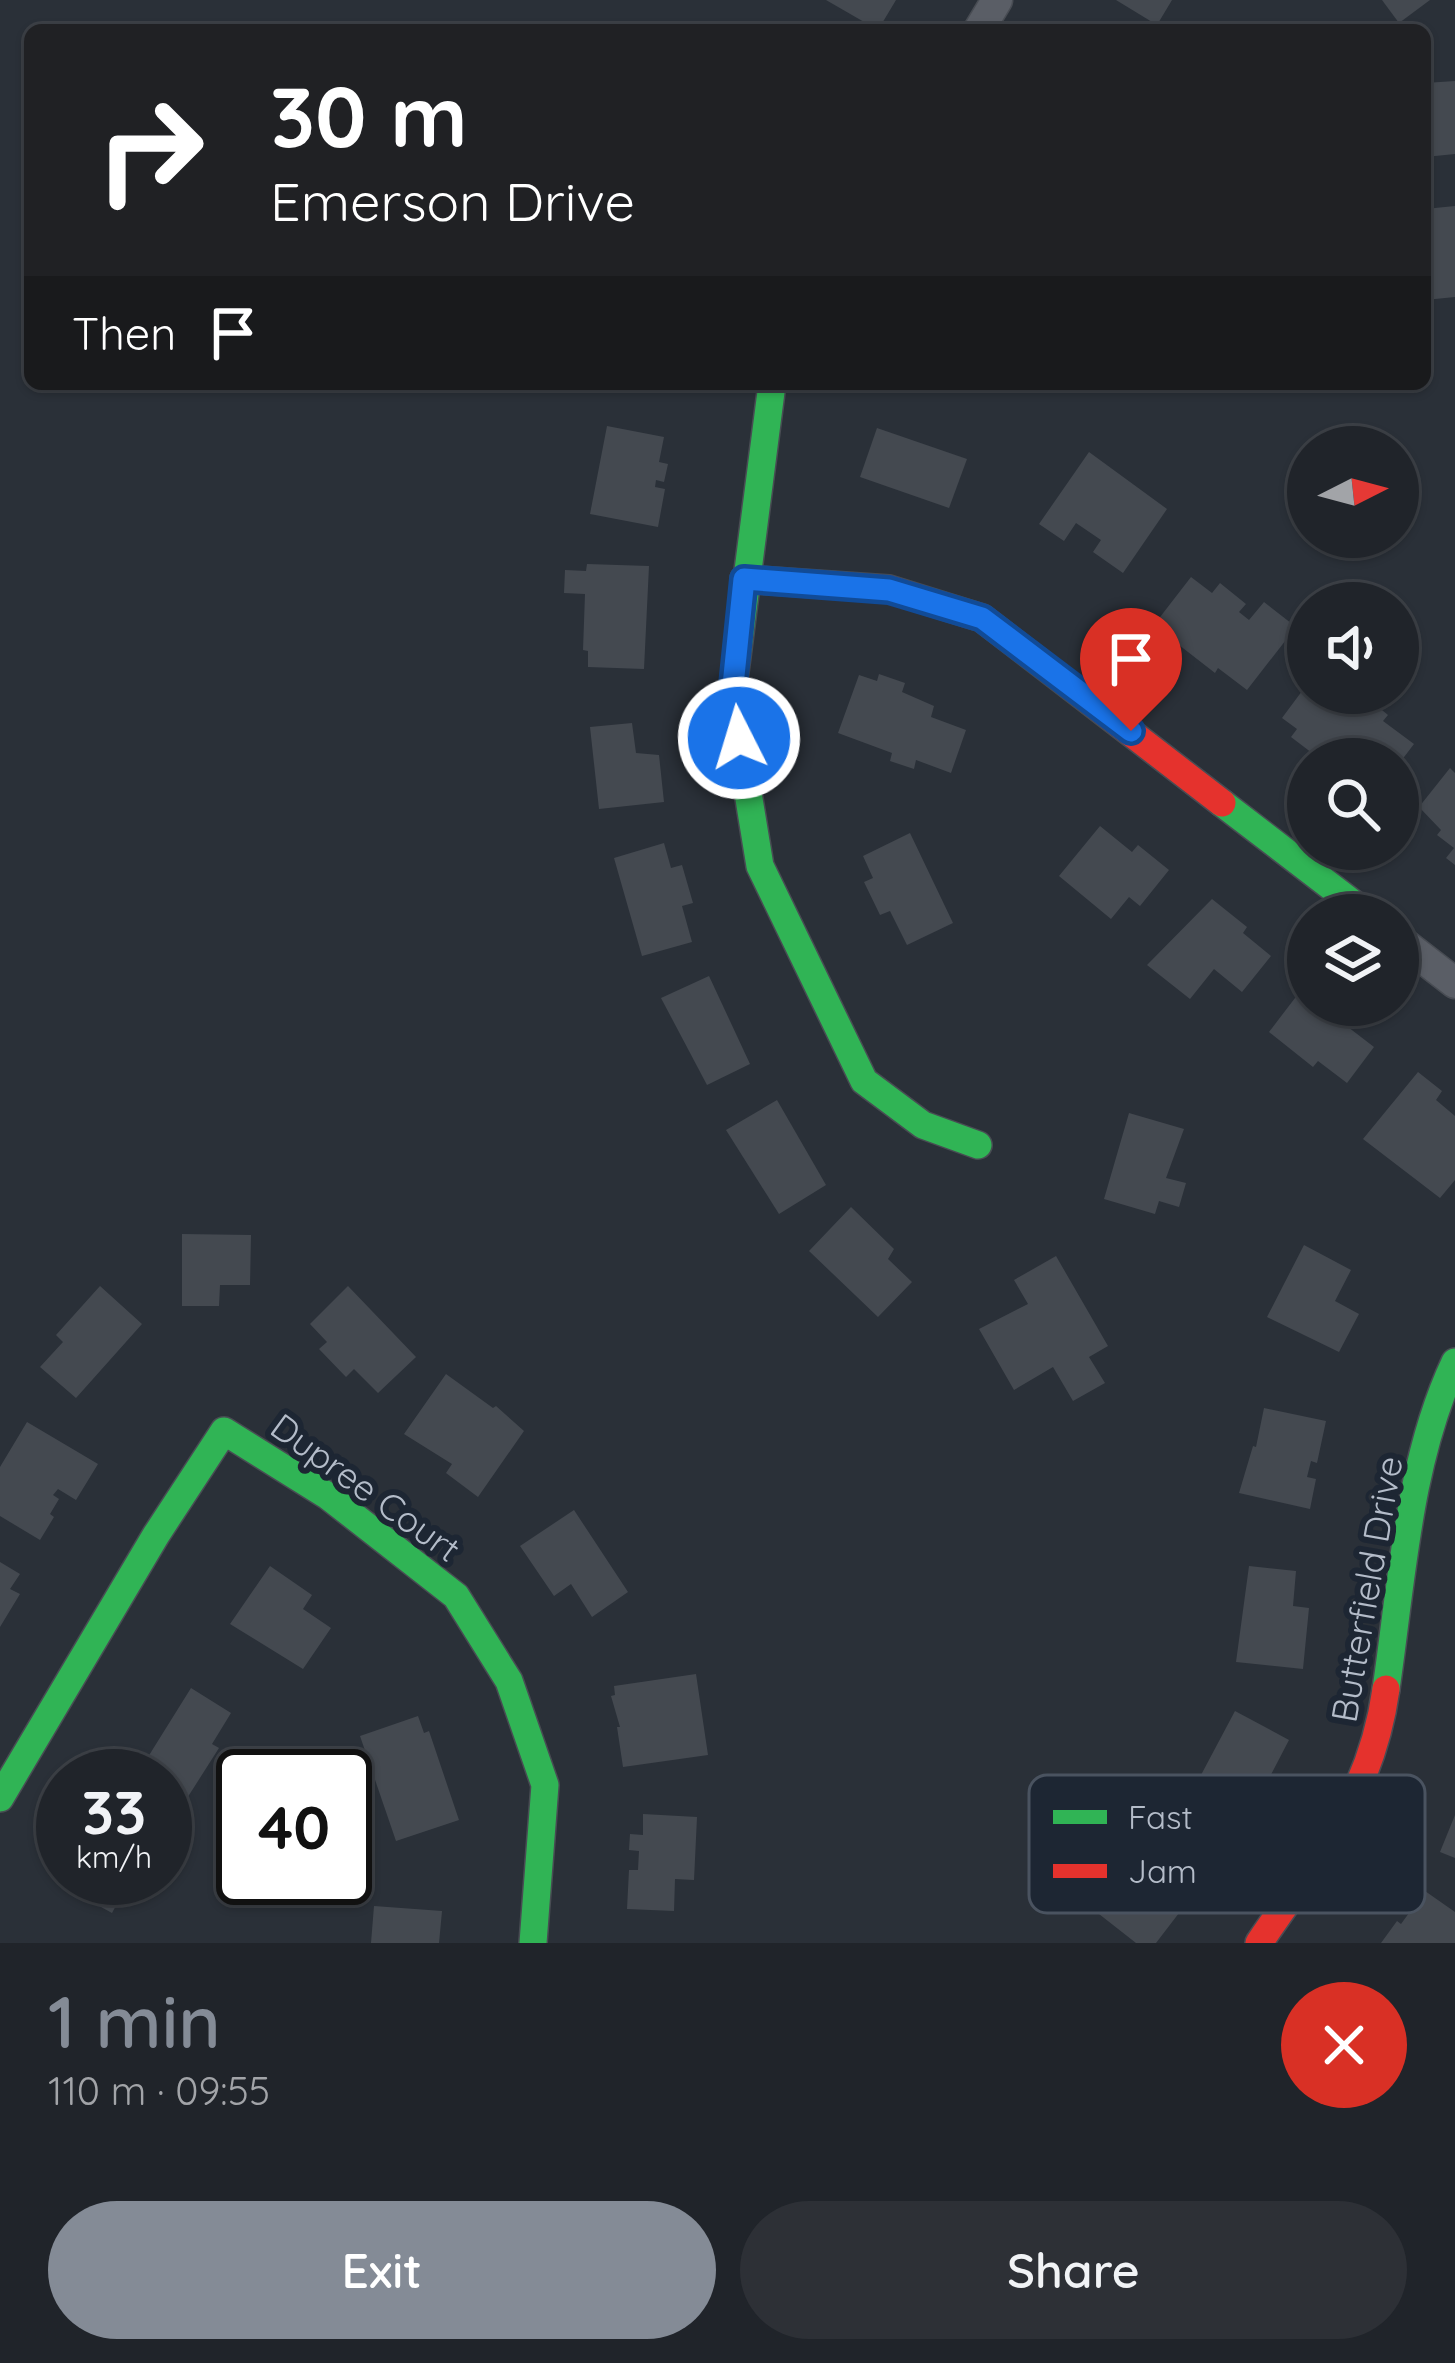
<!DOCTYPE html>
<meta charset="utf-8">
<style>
body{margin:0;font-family:Quicksand,sans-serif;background:#2d3036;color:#f1f3f6;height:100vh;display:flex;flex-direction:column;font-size:45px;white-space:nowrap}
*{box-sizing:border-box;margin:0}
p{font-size:39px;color:#a2a4a8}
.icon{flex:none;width:66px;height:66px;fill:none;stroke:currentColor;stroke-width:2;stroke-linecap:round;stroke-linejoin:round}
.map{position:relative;height:1943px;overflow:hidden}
.sheet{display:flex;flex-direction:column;background:#20242a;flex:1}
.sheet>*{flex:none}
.guide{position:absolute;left:24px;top:24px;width:1407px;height:366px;border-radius:18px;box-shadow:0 3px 9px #0004,0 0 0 3px #3d4147;background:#202124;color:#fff;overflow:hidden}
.needle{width:78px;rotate:84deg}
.tools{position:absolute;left:1287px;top:426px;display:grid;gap:24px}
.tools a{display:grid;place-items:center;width:132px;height:132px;border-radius:50%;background:#20242a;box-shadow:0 3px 9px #0004,0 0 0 3px #3d4147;font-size:60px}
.speed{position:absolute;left:36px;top:1749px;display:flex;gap:24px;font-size:60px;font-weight:700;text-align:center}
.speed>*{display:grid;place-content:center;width:156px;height:156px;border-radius:50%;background:#20242a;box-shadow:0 3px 9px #0004,0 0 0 3px #3d4147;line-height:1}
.speed small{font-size:30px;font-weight:400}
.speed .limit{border:6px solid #111;border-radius:18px;background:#fff;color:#111}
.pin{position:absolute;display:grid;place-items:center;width:102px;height:102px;color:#fff;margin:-123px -51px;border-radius:50% 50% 50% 0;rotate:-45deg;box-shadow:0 0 12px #0007}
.pin .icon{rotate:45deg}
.me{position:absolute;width:132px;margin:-66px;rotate:355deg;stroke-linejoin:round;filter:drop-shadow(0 0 9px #0008)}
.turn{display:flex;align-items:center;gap:42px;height:252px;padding:0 48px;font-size:54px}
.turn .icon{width:156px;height:156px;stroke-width:2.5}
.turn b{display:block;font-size:84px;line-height:102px}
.then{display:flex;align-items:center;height:114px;padding:0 48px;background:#0003;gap:24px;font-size:45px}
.round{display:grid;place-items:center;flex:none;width:126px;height:126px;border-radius:63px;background:#2d3036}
.head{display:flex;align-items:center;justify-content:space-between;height:204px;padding:0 48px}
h1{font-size:72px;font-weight:600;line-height:90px;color:#848b96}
.button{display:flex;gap:24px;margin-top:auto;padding:24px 48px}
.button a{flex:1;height:138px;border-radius:72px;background:#848b96;color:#fff;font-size:48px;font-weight:600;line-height:138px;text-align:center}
.button a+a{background:#2d3036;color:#f1f3f6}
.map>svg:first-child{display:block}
.building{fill:#444950}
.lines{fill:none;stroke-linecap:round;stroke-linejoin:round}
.street-casing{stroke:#484c53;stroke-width:33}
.fast-casing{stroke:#484c53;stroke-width:30}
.jam-casing{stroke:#484c53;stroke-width:30}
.street{stroke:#5a5e66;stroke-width:30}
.fast{stroke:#30b455;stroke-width:27}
.jam{stroke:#e5322d;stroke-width:27}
.route-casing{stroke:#114b97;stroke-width:30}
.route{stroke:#1a73e8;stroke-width:21}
.labels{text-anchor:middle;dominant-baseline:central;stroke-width:12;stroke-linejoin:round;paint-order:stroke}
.street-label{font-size:36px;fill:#b4bcc9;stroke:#1d2633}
.key{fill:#1d2633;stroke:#4a5360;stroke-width:3}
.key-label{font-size:33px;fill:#b4bcc9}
</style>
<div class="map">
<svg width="1455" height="1943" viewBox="0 0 1455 1943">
<rect width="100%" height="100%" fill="#2a3038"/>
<g class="building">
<polygon points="826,0 896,0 878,30"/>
<polygon points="1116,0 1172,0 1157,25"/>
<polygon points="1382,0 1430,0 1399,23"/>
<polygon points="1455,81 1455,154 1425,157 1425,83"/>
<polygon points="1455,206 1455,297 1425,300 1425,209"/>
<polygon points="607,426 664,437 659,462 668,464 664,482 656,480 655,487 665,489 658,527 590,514"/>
<polygon points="877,428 967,459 949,508 860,477"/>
<polygon points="1089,452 1167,509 1123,573 1093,552 1101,540 1076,523 1064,541 1039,524"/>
<polygon points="587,564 649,566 644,669 588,667 588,651 583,650 585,594 564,593 565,570 586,571"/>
<polygon points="1191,577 1212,593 1220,583 1246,604 1239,612 1249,620 1264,602 1296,627 1247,690 1218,668 1215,673 1179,645 1175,650 1150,630"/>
<polygon points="879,674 905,683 902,692 934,706 931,717 966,730 951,773 916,760 914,769 890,761 892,753 838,733 859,675 877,681"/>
<polygon points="1308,683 1308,693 1347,693 1366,708 1371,701 1388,715 1383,721 1414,744 1398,765 1398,759 1341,759 1317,747 1312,753 1291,737 1297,729 1282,718"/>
<polygon points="632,723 636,753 659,755 664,802 599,809 590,727"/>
<polygon points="1450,768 1455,773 1455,865 1446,858 1454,848 1437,835 1441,830 1419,807"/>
<polygon points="1100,826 1132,852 1138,845 1169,870 1140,906 1129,897 1111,919 1059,876"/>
<polygon points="910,833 953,923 907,945 890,911 880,915 864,882 873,878 863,856"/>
<polygon points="664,843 671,868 682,865 693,903 682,906 692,942 642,956 614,858"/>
<polygon points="1212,899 1247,927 1243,933 1271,956 1242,992 1214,969 1190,999 1147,965"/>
<polygon points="709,976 750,1064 707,1085 661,998"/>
<polygon points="1308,981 1308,1005 1337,1005 1355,1018 1348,1027 1374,1047 1347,1083 1318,1061 1313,1067 1269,1032"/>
<polygon points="1418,1072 1442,1091 1436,1100 1455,1116 1455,1180 1440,1198 1363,1139"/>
<polygon points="777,1100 826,1185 779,1214 726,1130"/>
<polygon points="1129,1113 1184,1129 1166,1178 1186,1183 1179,1207 1159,1201 1155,1214 1104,1199"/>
<polygon points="851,1207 894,1249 888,1259 912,1282 878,1317 809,1251"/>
<polygon points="182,1234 251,1235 250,1285 220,1285 219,1306 182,1306"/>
<polygon points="1304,1245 1351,1270 1335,1301 1359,1314 1339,1352 1267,1317"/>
<polygon points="1056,1256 1108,1346 1089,1357 1105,1383 1073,1401 1053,1367 1014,1390 979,1329 1028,1304 1014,1280"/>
<polygon points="100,1286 142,1324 76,1398 40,1367 63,1342 56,1335"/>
<polygon points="348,1286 416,1357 378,1393 354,1369 346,1377 319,1349 327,1342 310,1324"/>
<polygon points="446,1374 493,1408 496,1406 524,1431 478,1497 446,1473 452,1464 404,1434"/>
<polygon points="1264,1408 1326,1421 1317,1463 1311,1461 1307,1477 1316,1479 1310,1509 1239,1493 1253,1446 1256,1447"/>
<polygon points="27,1422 98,1464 76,1500 58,1489 53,1495 59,1499 50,1514 54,1517 40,1540 0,1516 0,1467"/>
<polygon points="574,1510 628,1592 592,1617 571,1584 554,1596 520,1546"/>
<polygon points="0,1562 20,1574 10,1589 20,1594 0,1627"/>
<polygon points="270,1566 312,1595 303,1609 331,1628 303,1669 230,1624"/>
<polygon points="1249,1566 1296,1571 1293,1606 1309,1608 1303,1669 1236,1662"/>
<polygon points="696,1674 708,1755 623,1767 617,1727 620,1727 611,1696 615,1695 614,1686"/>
<polygon points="191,1688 231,1713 212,1744 219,1748 184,1803 165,1791 165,1776 138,1773"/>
<polygon points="1235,1711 1289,1740 1262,1792 1256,1789 1242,1816 1193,1790"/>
<polygon points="418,1716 424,1733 429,1731 459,1820 396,1841 360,1736"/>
<polygon points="643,1814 697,1817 694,1880 675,1879 674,1911 627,1909 629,1870 638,1870 639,1851 629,1850 630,1834 643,1835"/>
<polygon points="1455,1815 1455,1858 1440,1852"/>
<polygon points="1152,1844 1189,1873 1167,1902 1179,1913 1156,1943 1136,1943 1099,1914"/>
<polygon points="77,1878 131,1878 112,1913 70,1890"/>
<polygon points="1425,1891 1455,1912 1455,1943 1381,1943 1397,1921 1401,1924"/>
<polygon points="374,1906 442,1911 439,1943 371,1943"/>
</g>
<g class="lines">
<defs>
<g id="street">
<polyline points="979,30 997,0"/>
<polyline points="1398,939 1455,983"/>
</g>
<g id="fast">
<polyline points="772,384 732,695 760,866 864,1081 923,1125 978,1145"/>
<polyline points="1222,803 1368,915"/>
<path d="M1386,1689C1402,1581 1408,1462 1455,1362"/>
<polyline points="0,1798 156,1535 224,1431 328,1496 456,1596 509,1681 545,1785 533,1943"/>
</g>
<g id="jam">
<polyline points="744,579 889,589 982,618 1222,803"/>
<path d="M1259,1943C1318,1856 1371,1797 1386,1689"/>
</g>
</defs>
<use href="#street" class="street-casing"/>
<use href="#fast" class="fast-casing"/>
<use href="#jam" class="jam-casing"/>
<use href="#street" class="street"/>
<use href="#fast" class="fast"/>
<use href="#jam" class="jam"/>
</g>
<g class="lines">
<defs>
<polyline id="route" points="739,738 732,695 744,579 889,590 982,618 1131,731"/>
</defs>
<use href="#route" class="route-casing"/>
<use href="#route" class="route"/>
</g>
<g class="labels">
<g class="street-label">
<text transform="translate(366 1487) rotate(36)">Dupree Court</text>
<text transform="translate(1366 1589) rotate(-80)">Butterfield Drive</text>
</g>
</g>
<rect x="1029" y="1775" width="396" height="138" rx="18" class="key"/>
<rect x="1053" y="1810" width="54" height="14" fill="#30b455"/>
<rect x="1053" y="1864" width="54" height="14" fill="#e5322d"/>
<g class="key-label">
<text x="1128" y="1829">Fast</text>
<text x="1128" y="1883">Jam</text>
</g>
</svg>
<div class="tools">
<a><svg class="needle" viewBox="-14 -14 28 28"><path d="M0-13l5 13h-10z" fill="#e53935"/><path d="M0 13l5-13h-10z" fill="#a2a4a8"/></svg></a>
<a><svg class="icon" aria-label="sound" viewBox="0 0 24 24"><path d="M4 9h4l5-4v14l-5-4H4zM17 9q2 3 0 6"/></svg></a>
<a><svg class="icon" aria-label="search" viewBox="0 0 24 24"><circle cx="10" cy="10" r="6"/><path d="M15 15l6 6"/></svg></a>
<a><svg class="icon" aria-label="layers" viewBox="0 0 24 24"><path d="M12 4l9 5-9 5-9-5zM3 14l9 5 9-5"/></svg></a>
</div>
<div class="speed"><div>33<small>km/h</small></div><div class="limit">40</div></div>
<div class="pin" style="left:1131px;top:731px;background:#d93025"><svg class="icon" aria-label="arrive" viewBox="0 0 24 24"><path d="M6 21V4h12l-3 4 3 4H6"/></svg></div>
<svg class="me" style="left:739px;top:738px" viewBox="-20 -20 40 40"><circle r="17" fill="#1a73e8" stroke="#fff" stroke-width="3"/><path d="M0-11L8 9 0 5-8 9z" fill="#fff"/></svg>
<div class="guide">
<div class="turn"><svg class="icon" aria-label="right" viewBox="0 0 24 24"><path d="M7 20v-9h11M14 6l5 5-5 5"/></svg><div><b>30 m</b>Emerson Drive</div></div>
<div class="then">Then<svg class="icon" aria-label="arrive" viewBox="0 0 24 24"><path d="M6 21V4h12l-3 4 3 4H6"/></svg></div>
</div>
</div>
<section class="sheet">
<div class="head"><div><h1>1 min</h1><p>110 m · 09:55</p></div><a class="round" style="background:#d93025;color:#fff"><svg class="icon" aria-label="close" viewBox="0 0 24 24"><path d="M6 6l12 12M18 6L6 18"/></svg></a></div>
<div class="button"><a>Exit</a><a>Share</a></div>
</section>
